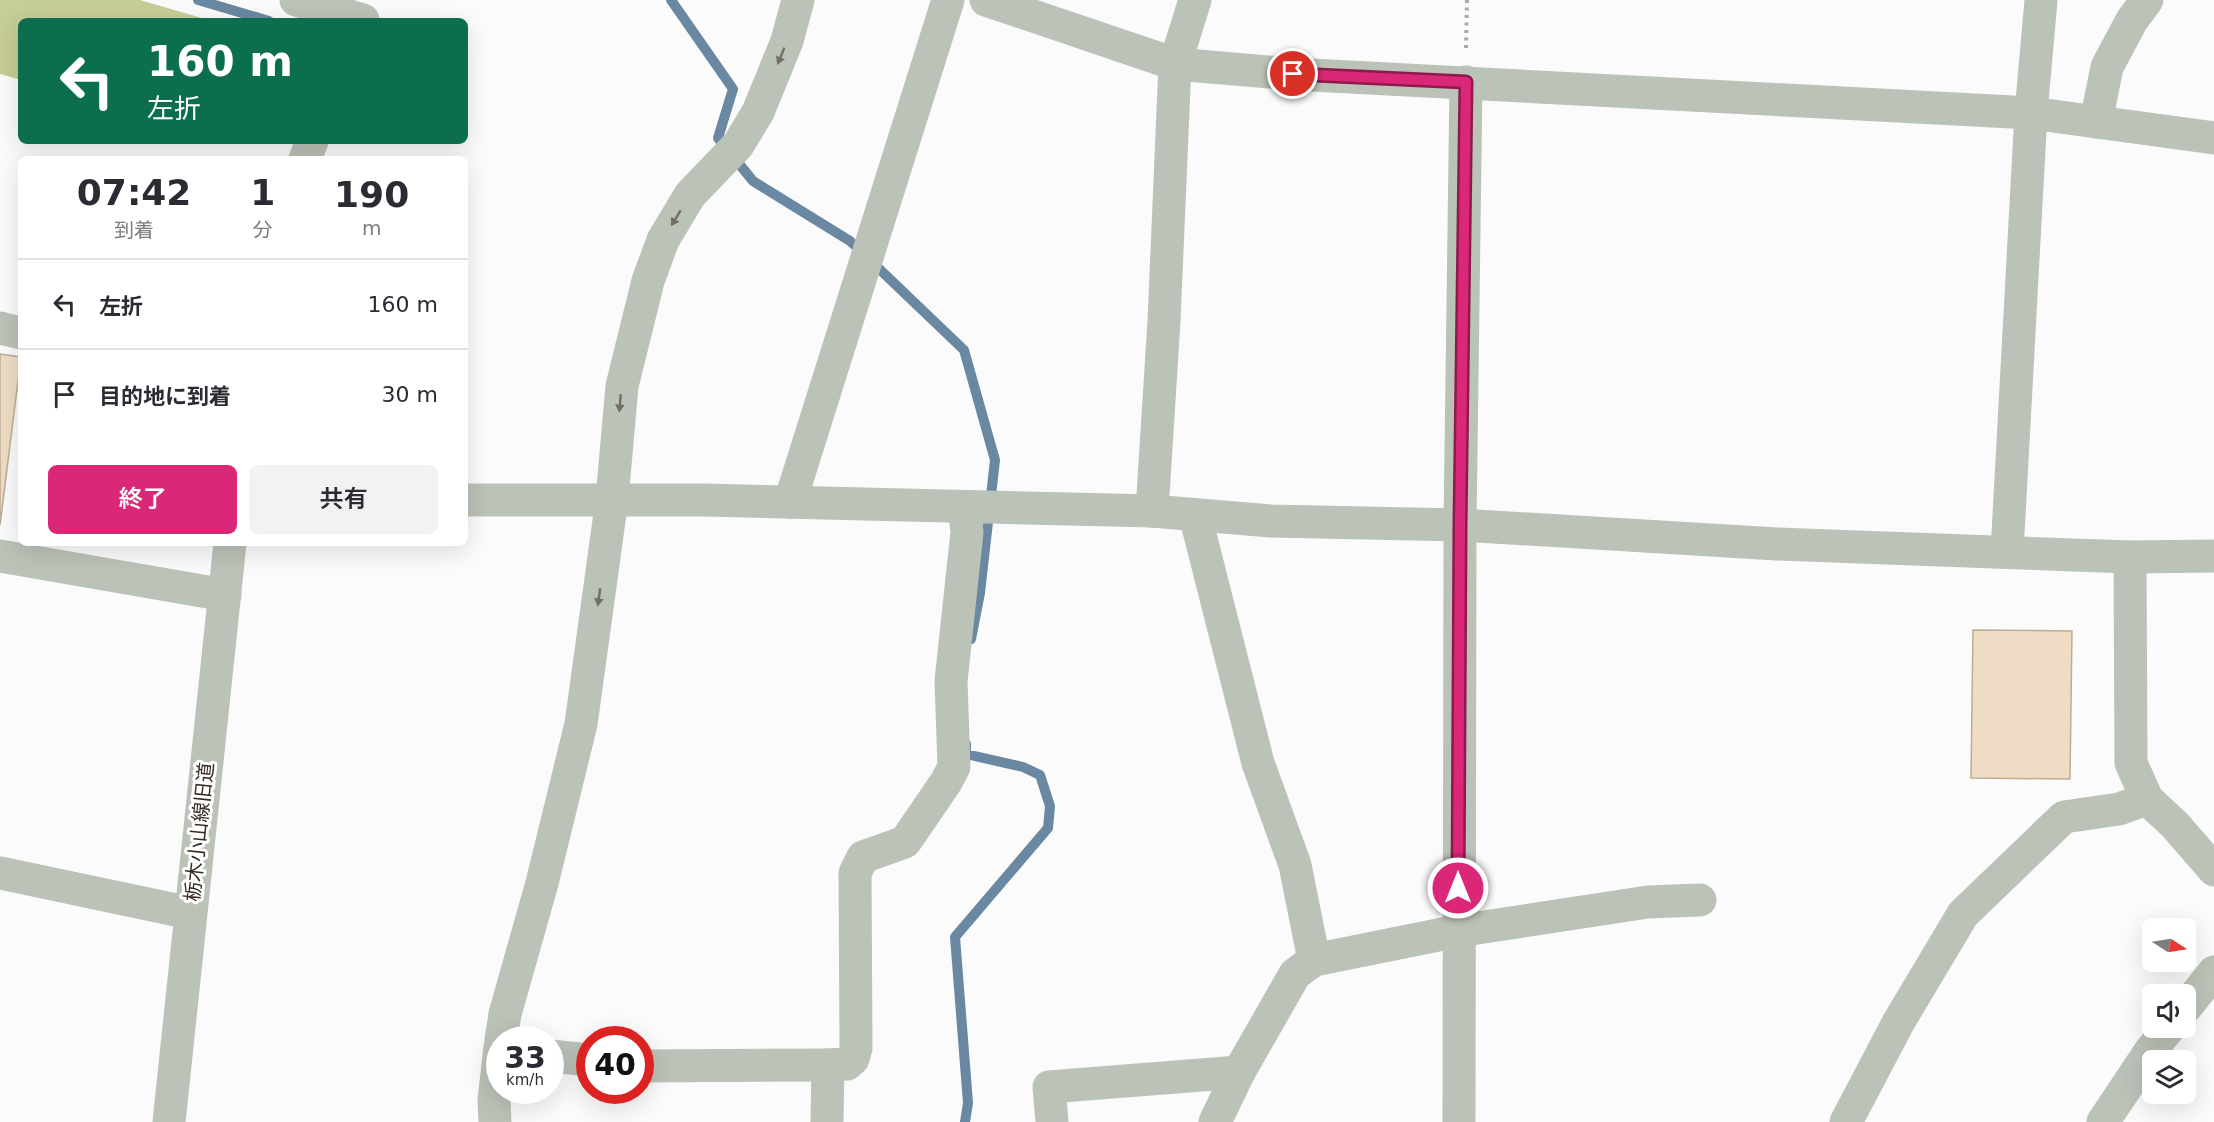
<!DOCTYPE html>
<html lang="ja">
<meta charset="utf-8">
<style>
body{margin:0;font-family:"DejaVu Sans","Noto Sans JP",sans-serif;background:#f2f2f3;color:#2b2b33;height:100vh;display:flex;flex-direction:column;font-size:22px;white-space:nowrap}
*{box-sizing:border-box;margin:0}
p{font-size:20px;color:#7c7c81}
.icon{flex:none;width:33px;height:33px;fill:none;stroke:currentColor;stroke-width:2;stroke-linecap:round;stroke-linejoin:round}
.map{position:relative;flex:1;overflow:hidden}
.sheet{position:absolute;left:18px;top:156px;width:450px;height:390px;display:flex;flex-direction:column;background:#fff;border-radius:9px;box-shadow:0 6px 24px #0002}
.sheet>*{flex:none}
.banner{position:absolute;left:18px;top:18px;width:450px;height:126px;border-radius:9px;box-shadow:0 6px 24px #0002;background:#0b6e4f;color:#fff;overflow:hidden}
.needle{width:39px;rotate:102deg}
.fabs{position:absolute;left:2142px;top:918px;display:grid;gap:12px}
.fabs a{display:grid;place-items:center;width:54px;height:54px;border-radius:9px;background:#fff;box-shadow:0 6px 24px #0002;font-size:30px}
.speed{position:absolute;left:486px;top:1026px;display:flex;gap:12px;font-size:30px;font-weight:700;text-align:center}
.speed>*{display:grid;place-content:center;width:78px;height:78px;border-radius:50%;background:#fff;box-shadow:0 6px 24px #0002;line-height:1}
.speed small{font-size:15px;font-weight:400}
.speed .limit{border:9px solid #d22;background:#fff;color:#111}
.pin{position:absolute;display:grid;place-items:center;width:51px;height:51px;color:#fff;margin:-26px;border:3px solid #fff;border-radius:50%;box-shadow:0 2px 6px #0007}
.me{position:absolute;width:66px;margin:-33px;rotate:0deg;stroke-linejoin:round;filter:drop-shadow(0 0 4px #0008)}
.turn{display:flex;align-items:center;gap:21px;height:126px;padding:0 30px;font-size:27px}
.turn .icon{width:78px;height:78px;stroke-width:2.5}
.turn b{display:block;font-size:42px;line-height:51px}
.eta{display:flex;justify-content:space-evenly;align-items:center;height:102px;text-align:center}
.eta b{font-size:36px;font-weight:600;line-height:42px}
.cta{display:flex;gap:12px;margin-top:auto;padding:12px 30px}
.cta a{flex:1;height:69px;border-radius:9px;background:#db2777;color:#fff;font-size:24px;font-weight:600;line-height:69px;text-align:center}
.cta a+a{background:#f2f2f3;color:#2b2b33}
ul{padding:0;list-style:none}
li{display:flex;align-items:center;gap:18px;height:90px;padding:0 30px;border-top:2px solid #e1e1e2}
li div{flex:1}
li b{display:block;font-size:22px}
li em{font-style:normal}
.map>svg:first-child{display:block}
.green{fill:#c7cd96}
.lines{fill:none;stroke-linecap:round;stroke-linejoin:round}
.stream{stroke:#6b88a2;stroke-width:10}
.building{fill:#eeddc4;stroke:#bdad95;stroke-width:1.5}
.path{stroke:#aca8a6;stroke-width:4;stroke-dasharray:3 4.5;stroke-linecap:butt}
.minor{stroke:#bbc2b7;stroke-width:33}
.oneway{fill:#716e67}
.route-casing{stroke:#8e194d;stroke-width:15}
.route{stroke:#db2777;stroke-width:10}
.labels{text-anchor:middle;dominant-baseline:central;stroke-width:6;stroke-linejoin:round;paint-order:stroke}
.street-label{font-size:20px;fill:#352a25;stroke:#fff}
</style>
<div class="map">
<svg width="2214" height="1122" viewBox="0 0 2214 1122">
<rect width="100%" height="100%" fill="#fbfbfb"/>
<polygon class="green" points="0,0 140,0 212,21 21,21 21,80 0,74"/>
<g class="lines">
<g class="stream">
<polyline points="198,0 269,21"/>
<polyline points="671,0 733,89 718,138 753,181 850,241 964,350 995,460 980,593 971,639"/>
<polyline points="965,1122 968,1103 955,937 1048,828 1050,806 1040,775 1023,767 966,754 966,744"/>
</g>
</g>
<g class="building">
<polygon points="0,354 21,357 0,525"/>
<polygon points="1973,630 2072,631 2070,779 1971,778"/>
</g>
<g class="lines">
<polyline class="path" points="1466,48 1467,0"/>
<g class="minor">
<polyline points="296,0 363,20"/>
<polyline points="986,0 1175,64 1293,74 2031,113 2214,138"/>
<polyline points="2096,122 2107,67 2132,20 2147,0"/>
<polyline points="305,159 312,141"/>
<polyline points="0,328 21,333"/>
<polyline points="465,500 705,500 1152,511 1271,521 1460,525 1777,544 2130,557 2214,556"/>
<polyline points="790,502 948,0"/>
<polyline points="1152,511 1164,321 1175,64 1195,0"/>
<polyline points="1195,515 1258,763 1295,865 1314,960"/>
<polyline points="2007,552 2031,113 2041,0"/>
<polyline points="0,556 225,595"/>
<polyline points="2130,557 2131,763 2147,799 2175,825 2214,870"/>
<polyline points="0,873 190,913"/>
<polyline points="2186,1007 2214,972"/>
<polyline points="501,1040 505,1014 542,883 581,724 612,499 622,386 648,281 663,240 690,195 738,145 758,112 787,41 798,0"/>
<polyline points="550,1056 590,1060"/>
<polyline points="640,1066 828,1065"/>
<polyline points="169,1122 230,543"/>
<polyline points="495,1122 494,1100 500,1047"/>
<polyline points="827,1122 828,1065 847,1064 853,1059 856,1048 855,873 863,857 905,842 946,782 954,767 951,681 967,532 964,507"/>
<polyline points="1052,1122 1049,1087 1239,1072"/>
<polyline points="1215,1122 1239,1072 1295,974 1314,960 1458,931 1648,902 1700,900"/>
<polyline points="1459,1122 1460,525 1466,82"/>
<polyline points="1846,1122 1898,1023 1963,914 2064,817 2119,809 2147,799"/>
<polyline points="2103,1122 2151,1050 2169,1028"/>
</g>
</g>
<defs><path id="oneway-solid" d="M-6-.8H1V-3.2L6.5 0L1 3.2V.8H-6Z" transform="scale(1.5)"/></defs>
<g class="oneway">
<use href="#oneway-solid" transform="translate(781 56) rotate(112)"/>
<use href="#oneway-solid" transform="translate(676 218) rotate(121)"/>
<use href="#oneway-solid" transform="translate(620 403) rotate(95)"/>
<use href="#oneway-solid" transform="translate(599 597) rotate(98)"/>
</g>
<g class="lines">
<defs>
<polyline id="route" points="1293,74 1466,82 1460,525 1458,888"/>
</defs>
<use href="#route" class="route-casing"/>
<use href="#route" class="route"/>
</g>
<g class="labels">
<g class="street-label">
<text transform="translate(199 832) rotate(-84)">栃木小山線旧道</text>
</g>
</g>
</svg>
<div class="fabs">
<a><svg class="needle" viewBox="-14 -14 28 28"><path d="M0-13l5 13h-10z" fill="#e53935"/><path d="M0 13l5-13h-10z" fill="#7c7c81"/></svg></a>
<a><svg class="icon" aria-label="sound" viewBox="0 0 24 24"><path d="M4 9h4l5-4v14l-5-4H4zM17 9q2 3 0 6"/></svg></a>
<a><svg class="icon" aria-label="layers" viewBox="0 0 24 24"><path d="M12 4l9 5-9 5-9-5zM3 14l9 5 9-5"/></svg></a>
</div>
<div class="speed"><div>33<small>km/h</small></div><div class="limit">40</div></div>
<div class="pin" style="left:1293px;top:74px;background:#d93025"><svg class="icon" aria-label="arrive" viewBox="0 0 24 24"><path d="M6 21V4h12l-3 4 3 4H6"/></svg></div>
<svg class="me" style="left:1458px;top:888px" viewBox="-20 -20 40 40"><circle r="17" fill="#db2777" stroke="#fff" stroke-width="3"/><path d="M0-11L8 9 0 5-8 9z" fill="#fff"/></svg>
<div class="banner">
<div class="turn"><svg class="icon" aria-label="left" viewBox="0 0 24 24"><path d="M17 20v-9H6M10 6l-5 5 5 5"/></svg><div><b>160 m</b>左折</div></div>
</div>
<section class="sheet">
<div class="eta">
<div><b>07:42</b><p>到着</p></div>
<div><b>1</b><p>分</p></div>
<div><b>190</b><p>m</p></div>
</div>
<ul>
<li><svg class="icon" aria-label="left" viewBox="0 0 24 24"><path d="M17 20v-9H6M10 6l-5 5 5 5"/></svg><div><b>左折</b></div><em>160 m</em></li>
<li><svg class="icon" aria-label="arrive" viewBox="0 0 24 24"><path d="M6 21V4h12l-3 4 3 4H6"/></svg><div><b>目的地に到着</b></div><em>30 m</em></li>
</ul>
<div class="cta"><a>終了</a><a>共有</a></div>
</section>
</div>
